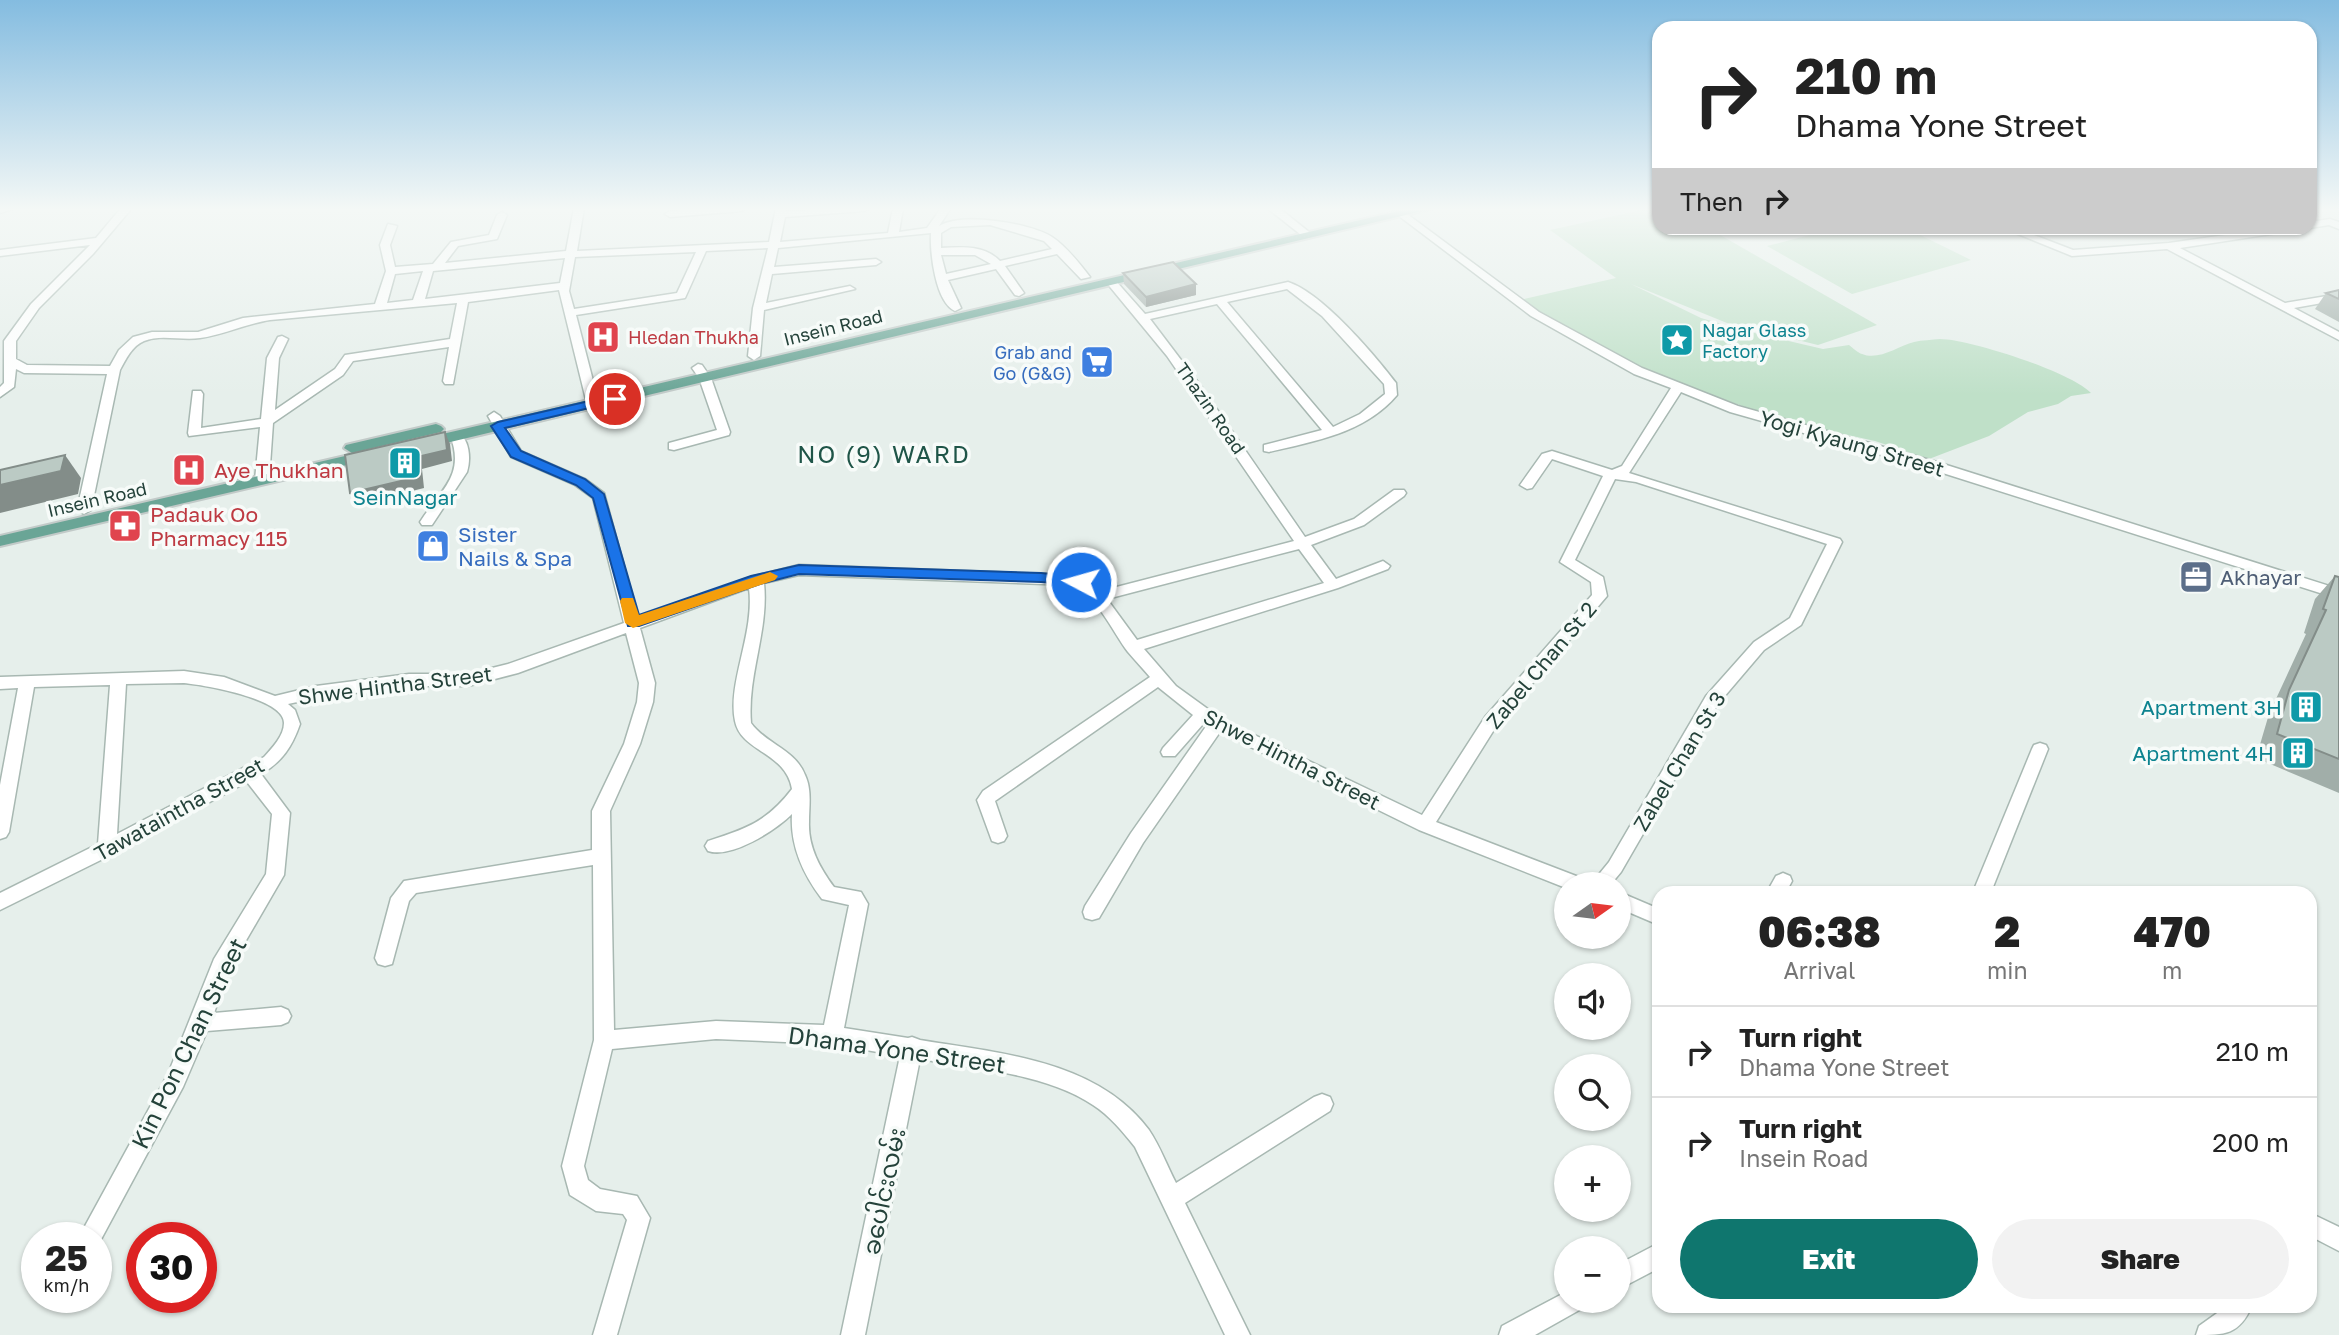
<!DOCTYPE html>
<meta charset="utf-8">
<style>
body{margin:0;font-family:"Golos Text","Noto Sans Myanmar",sans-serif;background:#f2f2f2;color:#222;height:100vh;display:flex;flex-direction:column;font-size:26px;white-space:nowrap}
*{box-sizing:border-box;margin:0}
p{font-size:23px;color:#767676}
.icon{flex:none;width:38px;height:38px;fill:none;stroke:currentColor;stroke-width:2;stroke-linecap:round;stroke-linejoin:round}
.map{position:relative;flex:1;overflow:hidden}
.details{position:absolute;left:1652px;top:886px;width:665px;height:427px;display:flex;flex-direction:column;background:#fff;border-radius:21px;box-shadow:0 2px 5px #0004}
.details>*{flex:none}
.guide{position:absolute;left:1652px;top:21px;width:665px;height:214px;border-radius:21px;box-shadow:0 2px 5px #0004;background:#fff;color:#222;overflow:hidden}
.needle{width:46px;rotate:76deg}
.controls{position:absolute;left:1554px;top:872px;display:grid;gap:14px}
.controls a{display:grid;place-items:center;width:77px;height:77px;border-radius:50%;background:#fff;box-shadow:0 2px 5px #0004;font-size:35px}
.speed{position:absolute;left:21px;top:1222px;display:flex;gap:14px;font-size:35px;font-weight:700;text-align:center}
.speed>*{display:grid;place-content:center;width:91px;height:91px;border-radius:50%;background:#fff;box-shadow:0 2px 5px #0004;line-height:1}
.speed small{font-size:18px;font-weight:400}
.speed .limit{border:10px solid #d22;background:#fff;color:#111}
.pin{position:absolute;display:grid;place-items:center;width:60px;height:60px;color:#fff;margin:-30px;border:4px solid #fff;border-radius:50%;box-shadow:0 2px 7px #0007}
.me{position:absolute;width:77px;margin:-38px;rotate:276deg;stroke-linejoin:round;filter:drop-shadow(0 0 5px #0008)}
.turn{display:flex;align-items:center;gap:24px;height:147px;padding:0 28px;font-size:32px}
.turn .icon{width:91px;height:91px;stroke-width:2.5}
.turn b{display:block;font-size:49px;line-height:60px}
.then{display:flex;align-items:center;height:66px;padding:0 28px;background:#0003;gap:14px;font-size:26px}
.eta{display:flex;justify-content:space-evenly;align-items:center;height:119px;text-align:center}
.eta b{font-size:42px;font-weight:800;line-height:49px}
.primary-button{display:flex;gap:14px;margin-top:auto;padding:14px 28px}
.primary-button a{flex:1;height:80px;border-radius:42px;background:#0f766e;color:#fff;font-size:28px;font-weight:800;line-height:80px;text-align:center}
.primary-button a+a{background:#f2f2f2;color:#222}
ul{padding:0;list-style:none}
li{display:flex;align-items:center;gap:21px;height:91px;padding:0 28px;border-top:2px solid #e0e0e0}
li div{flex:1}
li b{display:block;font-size:26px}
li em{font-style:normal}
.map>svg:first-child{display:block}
.green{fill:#bfe0c8}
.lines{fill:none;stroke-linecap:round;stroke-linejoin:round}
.minor-casing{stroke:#a8b8b2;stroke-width:3}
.major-casing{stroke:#c2cac8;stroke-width:4}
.minor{fill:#fff;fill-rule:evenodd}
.major{fill:#6aa596;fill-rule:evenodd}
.wall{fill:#a1aea9}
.shaded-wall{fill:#838d89}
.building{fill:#bbcac4;stroke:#838d89;stroke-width:2}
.route{fill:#1a73e8;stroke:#114b97;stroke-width:2}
.slow{fill:#f59e0b}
.labels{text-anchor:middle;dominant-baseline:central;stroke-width:7;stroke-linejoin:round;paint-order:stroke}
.far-street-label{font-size:18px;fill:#24423a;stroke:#f7fbf9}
.far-culture-label{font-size:18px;fill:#0d838f;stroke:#f7fbf9;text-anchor:start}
.far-health-label{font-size:18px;fill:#be3a42;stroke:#f7fbf9;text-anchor:start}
.far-shop-label{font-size:18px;fill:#366cbe;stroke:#f7fbf9;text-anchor:end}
.street-label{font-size:21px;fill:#24423a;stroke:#f7fbf9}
.health-label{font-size:21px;fill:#be3a42;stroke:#f7fbf9;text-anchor:start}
.culture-label{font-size:21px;fill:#0d838f;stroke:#f7fbf9;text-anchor:end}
.shop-label{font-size:21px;fill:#366cbe;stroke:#f7fbf9;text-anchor:start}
.service-label{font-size:21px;fill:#4e5e75;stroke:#f7fbf9;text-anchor:start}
.quarter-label{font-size:24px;letter-spacing:2px;fill:#1f5548;stroke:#f7fbf9}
.near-street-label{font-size:24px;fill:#24423a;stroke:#f7fbf9}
</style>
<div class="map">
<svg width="2339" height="1335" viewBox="0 0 2339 1335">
<rect width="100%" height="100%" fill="#e6efeb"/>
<g class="green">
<path d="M1651,208H1659V228H1708L1877,325L1818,345L1727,323L1631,284L1701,318L1746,331L1823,349L1849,345C1853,348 1858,353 1862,354C1879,361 1898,346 1914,342C1922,340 1932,340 1940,339C1969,339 2071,372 2091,393L2071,396L2058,404L2028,412L1989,436L1929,459L1875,441L1784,421L1642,370L1571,332L1520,300L1616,278L1550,230Z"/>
<polygon points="1837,228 1906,228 1971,260 1852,294 1767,246"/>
</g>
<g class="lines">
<defs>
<g id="minor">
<polygon points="0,208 15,208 0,213"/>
<path d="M121,208H132L93,254L39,308L16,341V359L27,365L110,366L119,350L133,337L152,332H198L243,318L375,304L386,271L380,245L388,224L397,226L390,245L395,267L433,264L451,242L489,235L497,215L502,212L507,215L497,239L458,246L445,263L566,251L574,208H584L577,251L769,242L776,208H786V211L869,208L864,211L785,217L780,242L888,233L893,208H903L899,232L927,228L941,208H951L939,226C962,212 1030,223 1052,237C1066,246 1080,264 1090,277L1081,279L1057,254L1005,266L1024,293L1019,296L1015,295L996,269L948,280L961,308L955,311C935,302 930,252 931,233L778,248L774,267L876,259L881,262L876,265L772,274L766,303L850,286L855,289L764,310L760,356L754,360L748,356L753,308L768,248L706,251L685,298L576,315L599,404L593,408L587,404L559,290L468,302L453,384H445L443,381L449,347L353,361L343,375L273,423L269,480L262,484L255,480L260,427L189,436L188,433L193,391H201L203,394L201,428L261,419L267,358L278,337L282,336L288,339L279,358L275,410L335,369L345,355L450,339L457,303L270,320C245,324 223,335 200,338C182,341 161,334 144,341C132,346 126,359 120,370L91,510L84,514L77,510L107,374L24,373L16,369L14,387L0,397V387L4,383V341L31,304L90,245L0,256V250L96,238ZM990,225L1044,241L1052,249L1000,261C984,245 962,247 941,248V233L951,227ZM696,252L677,293L574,309L569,291L575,257ZM941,255H975L991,264L946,274ZM565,258L560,283L425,299L433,271ZM423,271L413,300L387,303L395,274Z"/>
<polygon points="703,208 747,208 742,211 670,217 665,214 670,211"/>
<polygon points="1267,208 1279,208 1314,236 1305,238"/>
<path d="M1403,211L1539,312L1642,368L1738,406L1937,462L2339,589V599L1927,468L1730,412L1681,392L1629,473L1840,539L1842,542L1801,625L1764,650L1718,704L1621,872L1611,884H1591L1609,862L1706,696L1754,642L1790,618L1827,544L1636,482L1615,479L1575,560L1603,577L1607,596L1497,725L1436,822L1584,879L1586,884H1566V888L1419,830L1220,732L1143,843L1099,918L1092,920L1085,918L1083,912L1085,906L1131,833L1207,725L1204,723L1175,756H1163L1161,752L1163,748L1193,715L1158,687L995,801L1007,836L1004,841L998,843L992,841L977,800L983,791L1150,677C1143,669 1135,660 1128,652C1114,634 1094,590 1071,585L799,575L764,583C769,631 747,675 751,723C766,744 795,749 805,775C812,790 809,805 809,822C808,847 820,868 834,887L861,892L868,904L844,1028L908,1038L912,1037L920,1040C999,1053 1097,1060 1149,1130C1160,1146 1167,1166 1176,1183L1314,1097L1322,1094L1330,1097L1333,1104L1330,1111L1185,1203L1250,1335H1225L1135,1147C1123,1132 1110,1116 1093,1105C1048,1074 973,1068 920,1059L865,1335H841L900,1056L832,1044L716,1039L612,1049L584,1166L588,1180L600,1189L637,1196L650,1218L617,1335H593L627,1220L623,1214L596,1211L570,1195L562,1166L594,1040L593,865L416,893L409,901L392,964L385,966L378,964L375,958L391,898L404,881L592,850V811L624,744L637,702L639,683L626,633L518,673L468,686H409L316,698L288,704L295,710L300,724C292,747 282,762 261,774L290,813L284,875L230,968L214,1013L281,1007L288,1010L291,1016L288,1022L281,1025L207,1031L183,1087L98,1245L96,1246V1237H79L168,1074L214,959L266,874L272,814L247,782L113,854L0,910V893L98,844L110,685L34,687L9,832L6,837L0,839V785L18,688L0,689V677L184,671L224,677L275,696L316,686L409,674H468L508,664L624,623L593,498L575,485L511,457L488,416L494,412L500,416L521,451L585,479L604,493L638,618L751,577L799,565L1071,575L1086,579L1101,591L1294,541L1167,356L1106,282L1115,280L1145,314L1288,282C1322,293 1374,354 1396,383L1397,395C1365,433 1315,441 1269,452L1264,451V445L1322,430L1217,304L1150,319L1203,389L1305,537L1354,519L1394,490H1404L1406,493L1404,496L1364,525L1311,545L1336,579L1383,561L1390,566L1388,569L1338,588L1144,649L1176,686L1223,720L1422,815L1485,717L1592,595L1591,582L1560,562L1603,476L1552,459L1532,488L1527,489L1520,485L1542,454L1552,451L1612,470L1622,466L1671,388L1634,374L1531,316L1399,216V212ZM1287,289L1322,316L1384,384L1385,394L1360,414L1333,427L1227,302ZM1299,549L1324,583L1137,640L1107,599ZM749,588C755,633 727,683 735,721C741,752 786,752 792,789C767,822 745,829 708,841L705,846L708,851C731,859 776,830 792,814C790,846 803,874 822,899L849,905L824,1025L716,1021L614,1030L610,811L640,744L653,702L655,683L640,628ZM184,683C203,685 284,698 284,723C284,736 272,748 264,757L117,834L126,684Z"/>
<polygon points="2330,219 2339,222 2339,229 2329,225 2310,228 2308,228 2310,228 2310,222"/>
<polygon points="2003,228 2016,228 2073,250 2169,243 2274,228 2296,228 2291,231 2180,248 2285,303 2339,294 2339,300 2294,308 2339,332 2339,340 2167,249 2072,256"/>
<polygon points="698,364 702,365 711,378 730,432 729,435 674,450 669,449 669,443 717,430 699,378 692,368"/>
<path d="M456,431C470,438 471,459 467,472L432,525H422L420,522C440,490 466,476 450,435Z"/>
<polygon points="2040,743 2046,745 2048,749 1991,892 1973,892 2032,749 2034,745"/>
<polygon points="1783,873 1790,876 1792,881 1786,892 1767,892 1776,876"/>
<polygon points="1619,892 1659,909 1659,925 1619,908"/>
<polygon points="2310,1213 2339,1227 2339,1251 2310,1236"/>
<polygon points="1659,1243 1659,1268 1619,1289 1619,1264"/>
<polygon points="1566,1292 1566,1300 1587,1300 1583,1308 1535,1335 1499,1335 1502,1326"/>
<path d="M2227,1306H2252C2239,1335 2225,1335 2196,1335L2199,1326Z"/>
</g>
<g id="major">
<polygon points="1412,208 1435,208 421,449 413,444 421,439"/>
<polygon points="436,424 441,426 444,429 441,432 352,453 344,448 346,445"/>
<polygon points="371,450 379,455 377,458 0,546 0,536"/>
</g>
</defs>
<use href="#minor" class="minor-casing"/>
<use href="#major" class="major-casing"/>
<use href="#minor" class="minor"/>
<use href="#major" class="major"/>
</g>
<g class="wall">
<polygon points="1123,273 1196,295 1146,307 1124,284"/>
<polygon points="2339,290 2339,322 2315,309 2326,293"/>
<polygon points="2335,576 2339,577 2339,793 2256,758 2269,714 2306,634 2304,633 2315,599"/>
</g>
<g class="shaded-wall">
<polygon points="1196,284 1196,295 1146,307 1146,297"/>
<polygon points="445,432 450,444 452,461 422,469 424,488 356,505 350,493 417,457"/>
<polygon points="65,455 81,478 78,494 0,513 0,485"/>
</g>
<g class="building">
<polygon points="1173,262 1196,284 1146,297 1123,273"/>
<polygon points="2339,290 2339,299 2326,293"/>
<polygon points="445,432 447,450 417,457 418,477 350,493 345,455"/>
<polygon points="65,455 61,471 0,485 0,470"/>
<polygon points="2335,576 2339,577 2339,759 2277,734 2289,690 2326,610 2323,609"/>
</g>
<linearGradient id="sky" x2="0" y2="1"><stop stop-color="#84bce0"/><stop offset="0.53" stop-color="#f4f8f6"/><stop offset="1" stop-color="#f4f8f6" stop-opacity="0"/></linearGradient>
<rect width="2339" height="395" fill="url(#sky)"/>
<polygon class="route" points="615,395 619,396 619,401 505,428 521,451 585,479 604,494 639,615 751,576 799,565 1041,573 1081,577 1089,582 1081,586 1041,582 799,574 760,584 639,626 628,626 593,498 576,485 511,457 491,426 498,422"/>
<polygon class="slow" points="770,572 778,576 775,580 639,626 633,628 625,623 620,601 622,598 633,598 639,615"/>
<defs>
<symbol id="hospital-square" viewBox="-11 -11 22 22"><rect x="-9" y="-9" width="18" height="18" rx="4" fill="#e0444e" stroke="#f7fbf9"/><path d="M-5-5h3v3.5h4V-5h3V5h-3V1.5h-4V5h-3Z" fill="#fff"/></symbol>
<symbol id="sight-square" viewBox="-11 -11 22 22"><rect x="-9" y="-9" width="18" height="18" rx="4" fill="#0f9aa8" stroke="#f7fbf9"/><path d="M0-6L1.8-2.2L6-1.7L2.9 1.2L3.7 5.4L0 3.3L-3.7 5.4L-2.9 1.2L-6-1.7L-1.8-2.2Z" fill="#fff"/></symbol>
<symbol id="supermarket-square" viewBox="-11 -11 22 22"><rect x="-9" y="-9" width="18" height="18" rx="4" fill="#3f7fe0" stroke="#f7fbf9"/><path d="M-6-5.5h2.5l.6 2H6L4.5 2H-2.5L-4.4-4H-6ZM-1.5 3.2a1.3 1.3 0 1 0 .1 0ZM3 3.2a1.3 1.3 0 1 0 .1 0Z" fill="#fff"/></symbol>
<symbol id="building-square" viewBox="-11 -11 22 22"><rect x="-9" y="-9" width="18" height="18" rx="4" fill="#0f9aa8" stroke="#f7fbf9"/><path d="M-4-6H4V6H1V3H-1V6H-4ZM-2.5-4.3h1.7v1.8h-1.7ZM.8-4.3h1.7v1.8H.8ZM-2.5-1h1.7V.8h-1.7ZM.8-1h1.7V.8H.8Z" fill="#fff"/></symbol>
<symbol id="pharmacy-square" viewBox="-11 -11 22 22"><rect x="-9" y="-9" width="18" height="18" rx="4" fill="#e0444e" stroke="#f7fbf9"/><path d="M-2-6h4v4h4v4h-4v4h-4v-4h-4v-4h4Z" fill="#fff"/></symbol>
<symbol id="shop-square" viewBox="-11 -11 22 22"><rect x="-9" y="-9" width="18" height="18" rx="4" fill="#3f7fe0" stroke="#f7fbf9"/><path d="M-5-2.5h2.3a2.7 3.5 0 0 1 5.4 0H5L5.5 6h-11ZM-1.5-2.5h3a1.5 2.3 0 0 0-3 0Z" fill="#fff"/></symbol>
<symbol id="office-square" viewBox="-11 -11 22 22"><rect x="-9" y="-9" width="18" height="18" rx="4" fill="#5c6f8a" stroke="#f7fbf9"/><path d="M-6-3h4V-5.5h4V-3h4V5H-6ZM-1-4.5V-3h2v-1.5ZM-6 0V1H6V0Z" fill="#fff"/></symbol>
</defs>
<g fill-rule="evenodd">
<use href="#hospital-square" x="584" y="318" width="38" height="38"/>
<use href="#sight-square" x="1658" y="321" width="38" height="38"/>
<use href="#supermarket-square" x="1078" y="343" width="38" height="38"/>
<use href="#building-square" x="386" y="444" width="38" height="38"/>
<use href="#hospital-square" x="170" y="451" width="38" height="38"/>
<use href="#pharmacy-square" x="106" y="507" width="38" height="38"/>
<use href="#shop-square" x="414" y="527" width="38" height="38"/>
<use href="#office-square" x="2177" y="558" width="38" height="38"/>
<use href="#building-square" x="2287" y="688" width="38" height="38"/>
<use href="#building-square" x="2279" y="734" width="38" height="38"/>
</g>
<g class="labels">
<g class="far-street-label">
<text transform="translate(833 327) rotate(-14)">Insein Road</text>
<text transform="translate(1211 408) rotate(55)">Thazin Road</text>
<text transform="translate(97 499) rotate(-13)">Insein Road</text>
</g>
<g class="far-culture-label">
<text x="1702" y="330">Nagar Glass<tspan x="1702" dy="21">Factory</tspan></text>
</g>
<g class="far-health-label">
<text x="628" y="337">Hledan Thukha</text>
</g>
<g class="far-shop-label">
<text x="1072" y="352">Grab and<tspan x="1072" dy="21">Go (G&amp;G)</tspan></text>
</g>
<g class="street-label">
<text transform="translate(1852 443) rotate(16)">Yogi Kyaung Street</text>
<text transform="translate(1541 665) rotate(-50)">Zabel Chan St 2</text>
<text transform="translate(395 685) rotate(-7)">Shwe Hintha Street</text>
<text transform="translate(1292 759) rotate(27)">Shwe Hintha Street</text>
<text transform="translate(1679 761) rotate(-59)">Zabel Chan St 3</text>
<text transform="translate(179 809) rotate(-29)">Tawataintha Street</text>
</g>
<g class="health-label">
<text x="214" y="470">Aye Thukhan</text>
<text x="150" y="514">Padauk Oo<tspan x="150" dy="24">Pharmacy 115</tspan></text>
</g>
<g class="culture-label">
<text x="405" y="497" text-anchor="middle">SeinNagar</text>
<text x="2282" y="707">Apartment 3H</text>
<text x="2274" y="753">Apartment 4H</text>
</g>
<g class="shop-label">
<text x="458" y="534">Sister<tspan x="458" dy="24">Nails &amp; Spa</tspan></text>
</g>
<g class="service-label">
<text x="2220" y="577">Akhayar</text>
</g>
<g class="quarter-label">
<text x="884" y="453">NO (9) WARD</text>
</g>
<g class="near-street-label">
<text transform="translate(188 1043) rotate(-64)">Kin Pon Chan Street</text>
<text transform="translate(897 1049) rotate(8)">Dhama Yone Street</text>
<text transform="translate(883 1191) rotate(-78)">ခပေါင်းလမ်း</text>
</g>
</g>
</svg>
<div class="controls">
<a><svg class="needle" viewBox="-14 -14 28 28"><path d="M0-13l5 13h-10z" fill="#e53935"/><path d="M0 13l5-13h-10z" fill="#767676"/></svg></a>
<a><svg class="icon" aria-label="sound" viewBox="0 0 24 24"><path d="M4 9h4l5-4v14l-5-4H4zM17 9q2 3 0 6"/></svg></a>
<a><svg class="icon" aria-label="search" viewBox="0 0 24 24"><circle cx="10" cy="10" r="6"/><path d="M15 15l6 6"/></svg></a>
<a>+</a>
<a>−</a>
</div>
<div class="speed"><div>25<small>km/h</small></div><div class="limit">30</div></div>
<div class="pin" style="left:615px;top:399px;background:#d93025"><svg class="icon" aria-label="arrive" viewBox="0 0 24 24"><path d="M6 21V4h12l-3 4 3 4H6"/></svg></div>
<svg class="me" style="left:1081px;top:582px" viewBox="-20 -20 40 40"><circle r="17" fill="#1a73e8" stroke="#fff" stroke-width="3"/><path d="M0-11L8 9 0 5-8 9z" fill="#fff"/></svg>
<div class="guide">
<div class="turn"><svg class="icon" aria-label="right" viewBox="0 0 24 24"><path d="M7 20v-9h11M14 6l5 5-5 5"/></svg><div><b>210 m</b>Dhama Yone Street</div></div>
<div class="then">Then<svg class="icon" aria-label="right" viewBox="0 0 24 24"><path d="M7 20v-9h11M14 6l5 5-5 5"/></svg></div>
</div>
<section class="details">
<div class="eta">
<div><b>06:38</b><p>Arrival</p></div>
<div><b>2</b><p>min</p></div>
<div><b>470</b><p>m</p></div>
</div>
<ul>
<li><svg class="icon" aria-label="right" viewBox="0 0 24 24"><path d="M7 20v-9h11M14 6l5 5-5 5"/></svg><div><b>Turn right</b><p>Dhama Yone Street</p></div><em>210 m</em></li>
<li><svg class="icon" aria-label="right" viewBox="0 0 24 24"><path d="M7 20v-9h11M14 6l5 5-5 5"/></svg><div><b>Turn right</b><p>Insein Road</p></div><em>200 m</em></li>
</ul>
<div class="primary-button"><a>Exit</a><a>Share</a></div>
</section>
</div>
